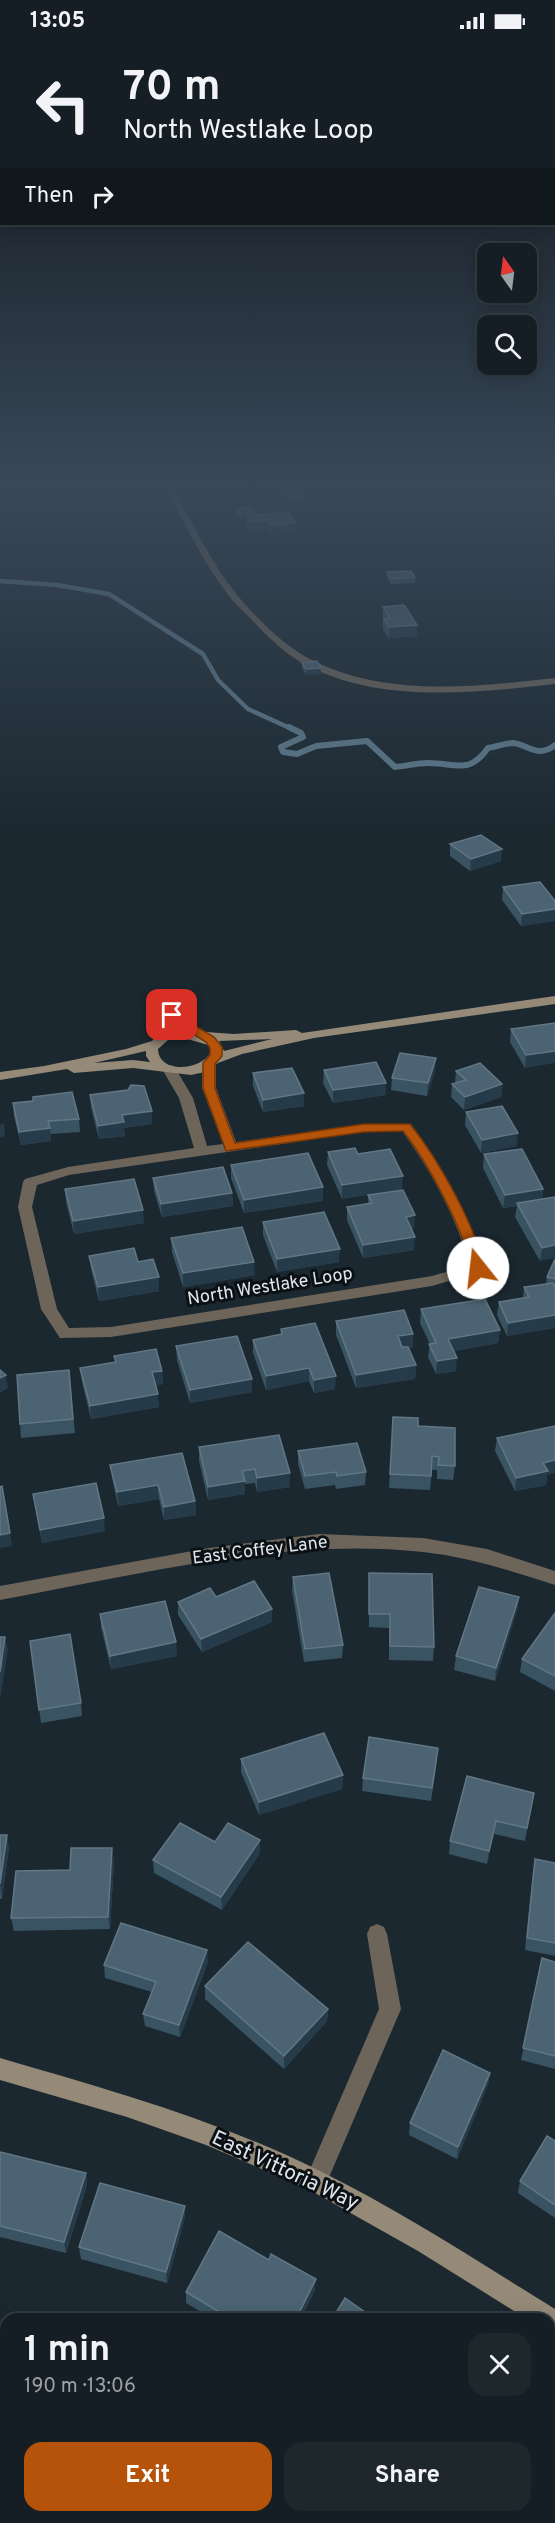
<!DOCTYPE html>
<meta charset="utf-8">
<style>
body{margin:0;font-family:Overpass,sans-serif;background:#1d272c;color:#f1f3f6;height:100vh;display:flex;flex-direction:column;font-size:22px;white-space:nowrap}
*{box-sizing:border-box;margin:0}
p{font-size:20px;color:#9da2a6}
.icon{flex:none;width:33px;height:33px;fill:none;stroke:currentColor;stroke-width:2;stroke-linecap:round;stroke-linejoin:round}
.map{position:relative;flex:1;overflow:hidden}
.panel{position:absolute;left:0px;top:2271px;width:555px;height:210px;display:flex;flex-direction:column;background:#141e24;border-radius:18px 18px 0 0;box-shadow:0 3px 15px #0003,0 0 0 2px #333c41}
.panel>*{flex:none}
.guide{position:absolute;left:0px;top:0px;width:555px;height:183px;box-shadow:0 3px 15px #0003,0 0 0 2px #333c41;background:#141e24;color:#f1f3f6;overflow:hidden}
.needle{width:39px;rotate:346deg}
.fabs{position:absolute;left:477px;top:201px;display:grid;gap:12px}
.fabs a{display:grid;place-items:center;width:60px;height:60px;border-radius:12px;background:#141e24;box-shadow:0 3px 15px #0003,0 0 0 2px #333c41;font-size:30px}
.pin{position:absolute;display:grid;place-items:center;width:51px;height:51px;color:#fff;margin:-26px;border-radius:12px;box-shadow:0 3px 9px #0006}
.me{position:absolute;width:66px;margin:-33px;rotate:344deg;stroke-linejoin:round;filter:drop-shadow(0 0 4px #0008)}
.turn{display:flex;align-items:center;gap:21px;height:126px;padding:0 24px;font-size:27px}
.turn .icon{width:78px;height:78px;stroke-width:2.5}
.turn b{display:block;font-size:42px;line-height:51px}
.then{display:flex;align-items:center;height:57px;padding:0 24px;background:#0003;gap:12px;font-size:22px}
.round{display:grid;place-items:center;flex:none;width:63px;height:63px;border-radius:18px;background:#1d272c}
.headline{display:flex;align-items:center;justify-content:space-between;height:102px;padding:0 24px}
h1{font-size:36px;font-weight:700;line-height:45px}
.primary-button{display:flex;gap:12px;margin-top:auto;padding:12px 24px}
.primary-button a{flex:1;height:69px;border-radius:18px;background:#b45309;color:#fff;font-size:24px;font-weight:700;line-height:69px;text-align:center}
.primary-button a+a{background:#1d272c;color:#f1f3f6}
.status{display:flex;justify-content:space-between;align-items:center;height:42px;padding:0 30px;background:#141e24;direction:ltr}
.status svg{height:16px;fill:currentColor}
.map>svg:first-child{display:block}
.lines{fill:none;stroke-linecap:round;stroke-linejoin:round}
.stream-far1{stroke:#5e7b8d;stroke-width:4.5}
.stream{stroke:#5e7b8d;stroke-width:6}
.street{fill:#6d655a;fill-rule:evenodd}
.secondary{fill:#958977;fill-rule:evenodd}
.wall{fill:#395363}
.shaded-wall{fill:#263b49}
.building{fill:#4b6372;stroke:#627785;stroke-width:1.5}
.route{fill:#b45309;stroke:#753606;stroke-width:1.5}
.labels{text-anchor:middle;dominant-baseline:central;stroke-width:6;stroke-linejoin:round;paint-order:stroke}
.street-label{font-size:18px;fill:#dee6ec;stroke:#0a1013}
.near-street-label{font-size:21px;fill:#dee6ec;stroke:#0a1013}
</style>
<div class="status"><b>13:05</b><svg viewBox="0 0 49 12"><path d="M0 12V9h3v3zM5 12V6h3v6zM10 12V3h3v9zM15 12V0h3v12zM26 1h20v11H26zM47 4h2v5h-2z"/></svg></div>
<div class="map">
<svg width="555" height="2481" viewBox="0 0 555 2481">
<rect width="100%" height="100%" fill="#1b2830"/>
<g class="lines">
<polyline class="stream-far1" points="0,539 57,543 109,552 203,612 218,638 248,667 292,687"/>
<path class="stream" d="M289,685L301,691L303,695L281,705L283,710L297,712L316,704L367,699L395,725C406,724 417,721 428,721C456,721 469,733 488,706C496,705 505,701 513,701C527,702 538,717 555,703"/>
<g class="street">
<path d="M166,447H174C193,481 210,519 234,549C252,572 283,603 308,616C383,656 474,645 555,636V642C472,651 375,663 299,619C281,608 265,592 251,577C242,568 233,560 226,550C202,518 185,482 166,447Z"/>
<polygon points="169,961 173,962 178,971 204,990 205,993 204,996 194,996 174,981 164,1001 154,1001 153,998 166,973 163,965"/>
<path d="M209,1017L216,1021V1046L236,1100L364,1082H411C444,1126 470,1173 485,1226L483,1229L432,1244L111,1295L60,1296L41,1267L18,1165L23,1140L25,1137L68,1125L194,1106L179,1056L162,1027L169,1023L174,1024L193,1056L207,1104L223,1102L202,1046V1021ZM402,1089C432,1130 456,1175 470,1223L432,1234L111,1285L69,1286L57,1267L32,1165L37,1143L69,1133L364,1090Z"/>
<path d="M319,1492L423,1496L487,1507L555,1529V1543C512,1529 469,1515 423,1510C281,1495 139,1533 0,1558V1544L209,1506Z"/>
<polygon points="377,1882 384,1885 387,1892 401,1967 324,2147 316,2150 308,2147 305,2139 379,1967 367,1892 370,1885"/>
</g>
<g class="secondary">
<path d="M555,954V962L314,996L242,1012L218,1021L205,1030L191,1033L133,1026L74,1031L67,1027L0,1038V1030L44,1024L126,1007L152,999L159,992L178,988L234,992L296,988L302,991ZM184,996L208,1003L211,1010C202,1028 159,1033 158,1007L168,998ZM272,997L224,1009L219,999ZM146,1009V1014L150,1020L133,1018L94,1021Z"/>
<path d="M0,2016C110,2048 221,2079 324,2131C404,2171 479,2220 555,2267V2287L549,2289V2277H527L418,2209L308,2147L206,2103L127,2075L0,2038Z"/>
</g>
</g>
<g class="wall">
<polygon points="285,451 303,460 288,461 285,456"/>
<polygon points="236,466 255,472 255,473 296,481 296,491 271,493 268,488 250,490 247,484 247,478 241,478 236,471"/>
<polygon points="387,530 415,535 415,541 391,542 387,536"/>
<polygon points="383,565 417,594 389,596 383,588"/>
<polygon points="302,621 321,632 306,633 302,626"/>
<polygon points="450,802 501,819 470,829 450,814"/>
<polygon points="503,845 555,859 555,879 521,884 502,858"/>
<polygon points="555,981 525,1026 510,1000 511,987"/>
<polygon points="324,1028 386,1053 333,1061 323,1041"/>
<polygon points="435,1029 427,1054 391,1048 392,1036"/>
<polygon points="456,1029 502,1042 501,1055 464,1068 451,1055 452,1042 455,1041"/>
<polygon points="253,1031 304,1064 263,1070 253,1044"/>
<polygon points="90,1053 152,1069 152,1082 124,1086 125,1094 99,1097 91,1066"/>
<polygon points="13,1061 79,1077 80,1090 50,1092 51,1099 21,1103 14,1074"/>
<polygon points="466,1070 517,1104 481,1111 465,1083"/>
<polygon points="328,1110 358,1112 402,1147 342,1157 327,1123"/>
<polygon points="484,1112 543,1147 542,1157 555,1155 540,1219 515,1175 517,1164 503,1166 483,1126"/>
<polygon points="231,1123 323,1159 244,1171 231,1136"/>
<polygon points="153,1136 232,1151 233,1164 162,1175 154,1149"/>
<polygon points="65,1147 144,1181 74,1192 66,1160"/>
<polygon points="368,1153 414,1187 411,1187 414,1208 363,1216 347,1178 347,1165 368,1162"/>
<polygon points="263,1180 339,1220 277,1230 263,1193"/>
<polygon points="171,1196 255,1233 183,1245 172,1210"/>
<polygon points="89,1214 138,1220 159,1235 159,1249 99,1259 91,1227"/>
<polygon points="555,1217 555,1286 507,1294 497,1273 499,1260 523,1256 524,1245 546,1242 547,1235"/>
<polygon points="421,1267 500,1288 498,1301 454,1309 456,1329 436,1332 428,1315 430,1302 420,1281"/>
<polygon points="336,1279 413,1305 409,1306 416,1323 415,1337 356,1346 336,1293"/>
<polygon points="281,1287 335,1347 314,1351 309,1339 266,1348 253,1311 253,1298 281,1293"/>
<polygon points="176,1304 252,1350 190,1361 177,1318"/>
<polygon points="114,1314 162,1329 163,1342 156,1343 159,1365 91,1377 82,1340 80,1326 115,1320"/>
<polygon points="69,1328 75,1391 21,1396 20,1382"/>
<polygon points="393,1375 418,1384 455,1424 453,1438 437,1437 437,1428 432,1428 430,1448 389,1446"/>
<polygon points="497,1396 547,1433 546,1443 515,1449 495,1409"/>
<polygon points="199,1405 290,1431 290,1445 257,1450 255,1441 245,1442 245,1452 208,1458 199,1419"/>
<polygon points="298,1409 366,1430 365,1443 336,1447 335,1443 305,1447 298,1422"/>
<polygon points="110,1423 195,1459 196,1473 164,1478 159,1457 118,1464 112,1436"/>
<polygon points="33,1452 105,1489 42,1501"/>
<polygon points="369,1531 434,1605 433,1619 389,1618 389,1586 369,1585"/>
<polygon points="293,1535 343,1603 342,1616 304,1620 292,1548"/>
<polygon points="216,1555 272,1567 272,1580 202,1610 178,1573 178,1560"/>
<polygon points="519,1555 517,1568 495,1639 454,1628 456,1614"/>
<polygon points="555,1571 555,1649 520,1630 522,1617"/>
<polygon points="100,1572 177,1614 111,1627 101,1585"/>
<polygon points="30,1599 81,1661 82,1674 41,1681"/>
<polygon points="241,1717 343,1733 342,1747 259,1773 241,1730"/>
<polygon points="437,1719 431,1759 362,1749 363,1736"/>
<polygon points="534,1751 525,1799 494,1792 487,1822 449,1812 450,1799"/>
<polygon points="0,1793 9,1806 2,1857 0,1857"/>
<polygon points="215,1800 260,1811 222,1868 154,1831 153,1818"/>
<polygon points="535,1817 555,1821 555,1914 525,1908 533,1830"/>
<polygon points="114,1819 110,1887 14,1889 11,1876 70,1828"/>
<polygon points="542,1916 555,1920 555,2027 521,2018"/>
<polygon points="208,1920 180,1995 145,1984 143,1972 152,1950 105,1936 104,1923"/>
<polygon points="205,1944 328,1967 327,1979 284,2027 205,1957"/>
<polygon points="490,2031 488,2043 457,2117 409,2093 410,2081"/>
<polygon points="555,2099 555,2176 518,2151 520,2139"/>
<polygon points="0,2110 86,2131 87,2143 66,2211 0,2195"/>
<polygon points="185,2164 185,2175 167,2241 81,2217 79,2205"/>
<polygon points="269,2218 315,2248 301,2277 213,2277 186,2261 186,2250"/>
<polygon points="438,2475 531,2475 528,2481 446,2481"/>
</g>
<g class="shaded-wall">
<polygon points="303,455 303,460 288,461 288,456"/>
<polygon points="255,472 255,477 247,474 247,478 241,478 241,473"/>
<polygon points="268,478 268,488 250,490 250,480"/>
<polygon points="296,481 296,491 271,493 271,483"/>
<polygon points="417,583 417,594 389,596 389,585"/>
<polygon points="321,626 321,632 306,633 306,627"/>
<polygon points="502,807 501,819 470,829 471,817"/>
<polygon points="555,867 555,879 521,884 522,872"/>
<polygon points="555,1009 555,1021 525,1026 526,1013"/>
<polygon points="436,1016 435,1029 427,1054 428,1041"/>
<polygon points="386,1041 386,1053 333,1061 333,1048"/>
<polygon points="502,1042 501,1055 464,1068 465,1055"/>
<polygon points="304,1051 304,1064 263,1070 263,1058"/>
<polygon points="152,1069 152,1082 124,1086 125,1094 99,1097 98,1084 122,1073"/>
<polygon points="4,1081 5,1094 0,1096 0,1083"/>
<polygon points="50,1086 51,1099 21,1103 19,1090"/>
<polygon points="518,1091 517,1104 481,1111 482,1098"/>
<polygon points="403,1134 402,1147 342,1157 342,1143"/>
<polygon points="323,1145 323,1159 244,1171 244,1158"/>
<polygon points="543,1147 542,1160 517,1161 517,1164 503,1166 505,1153"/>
<polygon points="232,1151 233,1164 162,1175 161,1162"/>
<polygon points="143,1168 144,1181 74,1192 73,1179"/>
<polygon points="415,1173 414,1187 405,1188 406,1175"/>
<polygon points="415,1195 414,1208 363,1216 363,1203"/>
<polygon points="555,1203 555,1216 540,1219 542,1206"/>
<polygon points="340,1207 339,1220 277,1230 277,1217"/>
<polygon points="254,1220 255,1233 183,1245 183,1231"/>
<polygon points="159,1235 159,1249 99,1259 98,1245"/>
<polygon points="555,1273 555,1286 507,1294 508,1281"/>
<polygon points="500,1288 498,1301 447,1310 448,1297"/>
<polygon points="413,1292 413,1305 397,1308 398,1294"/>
<polygon points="457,1316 456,1329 436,1332 437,1319"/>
<polygon points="416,1323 415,1337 356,1346 356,1333"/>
<polygon points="309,1326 309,1339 266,1348 266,1334"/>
<polygon points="162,1329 163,1342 153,1344 152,1330"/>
<polygon points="6,1333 8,1346 0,1351 0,1336"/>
<polygon points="336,1334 335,1347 314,1351 314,1338"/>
<polygon points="252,1337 252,1350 190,1361 190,1348"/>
<polygon points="158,1352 159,1365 91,1377 90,1364"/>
<polygon points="555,1418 555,1431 547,1433 546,1443 515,1449 516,1436 543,1421"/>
<polygon points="290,1431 290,1445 257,1450 257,1436"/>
<polygon points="245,1439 245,1452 208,1458 208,1445"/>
<polygon points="158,1443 159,1457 118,1464 117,1450"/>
<polygon points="195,1459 196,1473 164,1478 164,1465"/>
<polygon points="104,1476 105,1489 42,1501 40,1488"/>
<polygon points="10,1491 12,1504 0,1506 0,1493"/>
<polygon points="519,1555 517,1568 495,1639 496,1626"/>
<polygon points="272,1567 272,1580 202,1610 201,1597"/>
<polygon points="5,1595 8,1608 0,1658 0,1630"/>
<polygon points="176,1600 177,1614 111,1627 110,1614"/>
<polygon points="343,1733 342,1747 259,1773 259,1760"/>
<polygon points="534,1751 532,1764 525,1799 527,1786"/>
<polygon points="496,1779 494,1792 487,1822 489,1809"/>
<polygon points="7,1793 9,1806 2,1857 0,1842"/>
<polygon points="260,1798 260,1811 222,1868 221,1855"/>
<polygon points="112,1806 114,1819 110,1887 108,1875"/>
<polygon points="207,1908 208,1920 180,1995 179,1983"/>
<polygon points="328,1967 327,1979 284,2027 284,2014"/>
<polygon points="490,2031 488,2043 457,2117 458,2105"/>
<polygon points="86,2131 87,2143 66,2211 64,2200"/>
<polygon points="185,2164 185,2175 167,2241 166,2230"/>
<polygon points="316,2237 315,2248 301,2277 296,2277"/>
<polygon points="555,2428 552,2438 549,2443 549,2439"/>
<polygon points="30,2475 36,2475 34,2481 28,2481"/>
<polygon points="529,2475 531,2475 528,2481 525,2481"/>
</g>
<g class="building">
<polygon points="299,449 303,455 288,456 285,451"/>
<polygon points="250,464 255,472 241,473 236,466"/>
<polygon points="288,470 296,481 271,483 268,478 250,480 247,474"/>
<polygon points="411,529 415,535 391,537 387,530"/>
<polygon points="404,563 417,583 389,585 384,577 390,576 383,565"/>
<polygon points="317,619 321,626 306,627 302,621"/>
<polygon points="481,793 502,807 471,817 450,802"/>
<polygon points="540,840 555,859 555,867 522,872 503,845"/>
<polygon points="555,981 555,1009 526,1013 511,987"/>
<polygon points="400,1011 436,1016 428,1041 392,1036"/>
<polygon points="376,1020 386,1041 333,1048 324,1028"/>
<polygon points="480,1021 502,1042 465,1055 452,1042 466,1038 456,1029"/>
<polygon points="292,1026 304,1051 263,1058 253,1031"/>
<polygon points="131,1043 144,1044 152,1069 122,1073 124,1080 98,1084 90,1053 128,1048"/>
<polygon points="72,1050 79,1077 48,1079 50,1086 19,1090 13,1061 33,1059 33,1055"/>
<polygon points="502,1064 518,1091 482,1098 466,1070"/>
<polygon points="355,1106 358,1112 390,1107 403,1134 342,1143 328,1110"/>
<polygon points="522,1107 543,1147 505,1153 484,1112"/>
<polygon points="308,1111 323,1145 244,1158 231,1123"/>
<polygon points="223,1125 232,1151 161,1162 153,1136"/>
<polygon points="134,1137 143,1168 73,1179 65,1147"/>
<polygon points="403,1148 415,1173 406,1175 415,1195 363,1203 347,1165 372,1161 368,1153"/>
<polygon points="555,1155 555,1203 542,1206 517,1161"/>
<polygon points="324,1170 340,1207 277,1217 263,1180"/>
<polygon points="242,1185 254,1220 183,1231 171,1196"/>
<polygon points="134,1206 138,1220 153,1217 159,1235 98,1245 89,1214"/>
<polygon points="555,1217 555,1237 547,1235"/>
<polygon points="553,1241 555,1245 555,1273 508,1281 499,1260 529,1255 524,1245"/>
<polygon points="485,1257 500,1288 448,1297 457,1316 437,1319 429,1302 436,1301 421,1267"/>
<polygon points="404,1268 413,1292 398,1294 402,1305 408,1305 416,1323 356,1333 336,1279"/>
<polygon points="315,1281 336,1334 314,1338 309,1326 266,1334 253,1298 282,1292 281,1287"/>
<polygon points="237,1294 252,1337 190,1348 176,1304"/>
<polygon points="156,1307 162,1329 152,1330 158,1352 90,1364 80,1326 116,1320 114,1314"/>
<polygon points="0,1328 6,1333 0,1336"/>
<polygon points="69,1328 73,1377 20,1382 17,1333"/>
<polygon points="393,1375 418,1376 418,1384 455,1386 455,1424 438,1423 439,1415 432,1414 431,1434 390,1432"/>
<polygon points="555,1384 555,1418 543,1421 548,1429 516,1436 497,1396"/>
<polygon points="279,1393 290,1431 257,1436 255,1427 242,1429 245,1439 208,1445 199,1405"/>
<polygon points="357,1401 366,1430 337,1434 336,1430 305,1434 298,1409"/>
<polygon points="182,1411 195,1459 164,1465 158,1443 117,1450 110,1423"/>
<polygon points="96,1441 104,1476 40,1488 33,1452"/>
<polygon points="2,1444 10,1491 0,1493 0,1445"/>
<polygon points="329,1531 343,1603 305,1607 293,1535"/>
<polygon points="369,1531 432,1532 434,1605 390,1604 390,1572 369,1572"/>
<polygon points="254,1539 272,1567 201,1597 178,1560 210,1546 216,1555"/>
<polygon points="479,1545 519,1555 496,1626 456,1614"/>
<polygon points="165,1559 176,1600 110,1614 100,1572"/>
<polygon points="555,1571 555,1634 522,1617"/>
<polygon points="70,1592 81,1661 39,1668 30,1599"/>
<polygon points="0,1595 5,1595 0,1630"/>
<polygon points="324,1691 343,1733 259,1760 241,1717"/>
<polygon points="369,1695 438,1706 432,1746 363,1736"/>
<polygon points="467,1734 534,1751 527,1786 496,1779 489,1809 450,1799"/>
<polygon points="180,1781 215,1800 228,1781 260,1798 221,1855 153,1818"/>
<polygon points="0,1793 7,1793 0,1842"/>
<polygon points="71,1806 112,1806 108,1875 11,1876 16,1829 70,1828"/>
<polygon points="535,1817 555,1821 555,1901 527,1896"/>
<polygon points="121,1881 207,1908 179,1983 143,1972 156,1940 104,1923"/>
<polygon points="248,1900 328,1967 284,2014 205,1944"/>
<polygon points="542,1916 555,1920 555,2014 523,2006"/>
<polygon points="443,2008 490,2031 458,2105 410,2081"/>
<polygon points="547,2094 555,2099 555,2163 520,2139"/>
<polygon points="0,2110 86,2131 64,2200 0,2184"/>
<polygon points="100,2141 185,2164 166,2230 79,2205"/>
<polygon points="219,2189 269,2218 271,2212 316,2237 296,2277 231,2277 186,2250"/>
<polygon points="345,2256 375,2277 332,2277"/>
<polygon points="0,2417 6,2420 6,2475 30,2475 28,2481 0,2481"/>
<polygon points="549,2423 555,2428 549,2439"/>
<polygon points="57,2475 143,2475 154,2481 55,2481"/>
<polygon points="452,2475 529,2475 525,2481 459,2481"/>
</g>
<linearGradient id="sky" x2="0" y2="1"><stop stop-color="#0f161a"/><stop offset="0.56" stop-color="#394859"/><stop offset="1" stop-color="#394859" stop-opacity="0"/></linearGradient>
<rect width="555" height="794" fill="url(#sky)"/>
<path class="route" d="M172,970L214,995L222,1005V1014L215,1022V1046L235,1101L364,1082H410C439,1118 474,1182 485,1226L483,1229H474L472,1226C462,1185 429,1122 403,1089L364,1090L226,1109L203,1046V1021L210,1013V1006L206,1000L168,976V971Z"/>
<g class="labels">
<g class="street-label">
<text transform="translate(270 1245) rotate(-9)">North Westlake Loop</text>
<text transform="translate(260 1509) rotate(-7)">East Coffey Lane</text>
</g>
<g class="near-street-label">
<text transform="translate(285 2129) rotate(25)">East Vittoria Way</text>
</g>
</g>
</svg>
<div class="fabs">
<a><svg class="needle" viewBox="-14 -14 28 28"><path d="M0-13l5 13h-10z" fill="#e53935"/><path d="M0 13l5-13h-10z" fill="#9da2a6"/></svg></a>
<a><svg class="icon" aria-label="search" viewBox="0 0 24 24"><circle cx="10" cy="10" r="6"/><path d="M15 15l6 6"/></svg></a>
</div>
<div class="pin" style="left:172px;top:973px;background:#d93025"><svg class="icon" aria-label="arrive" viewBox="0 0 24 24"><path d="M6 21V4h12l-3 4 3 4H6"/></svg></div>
<svg class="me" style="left:478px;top:1226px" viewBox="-20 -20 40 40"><circle r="19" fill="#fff"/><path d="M0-13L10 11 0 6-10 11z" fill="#b45309"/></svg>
<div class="guide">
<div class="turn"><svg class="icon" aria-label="left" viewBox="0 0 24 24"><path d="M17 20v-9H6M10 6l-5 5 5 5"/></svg><div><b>70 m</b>North Westlake Loop</div></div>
<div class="then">Then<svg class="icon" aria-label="right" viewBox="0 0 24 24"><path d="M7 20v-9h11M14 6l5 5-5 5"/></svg></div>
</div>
<section class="panel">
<div class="headline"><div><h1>1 min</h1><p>190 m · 13:06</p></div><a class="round"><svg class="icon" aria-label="close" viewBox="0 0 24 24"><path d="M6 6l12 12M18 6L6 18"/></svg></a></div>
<div class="primary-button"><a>Exit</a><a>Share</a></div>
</section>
</div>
